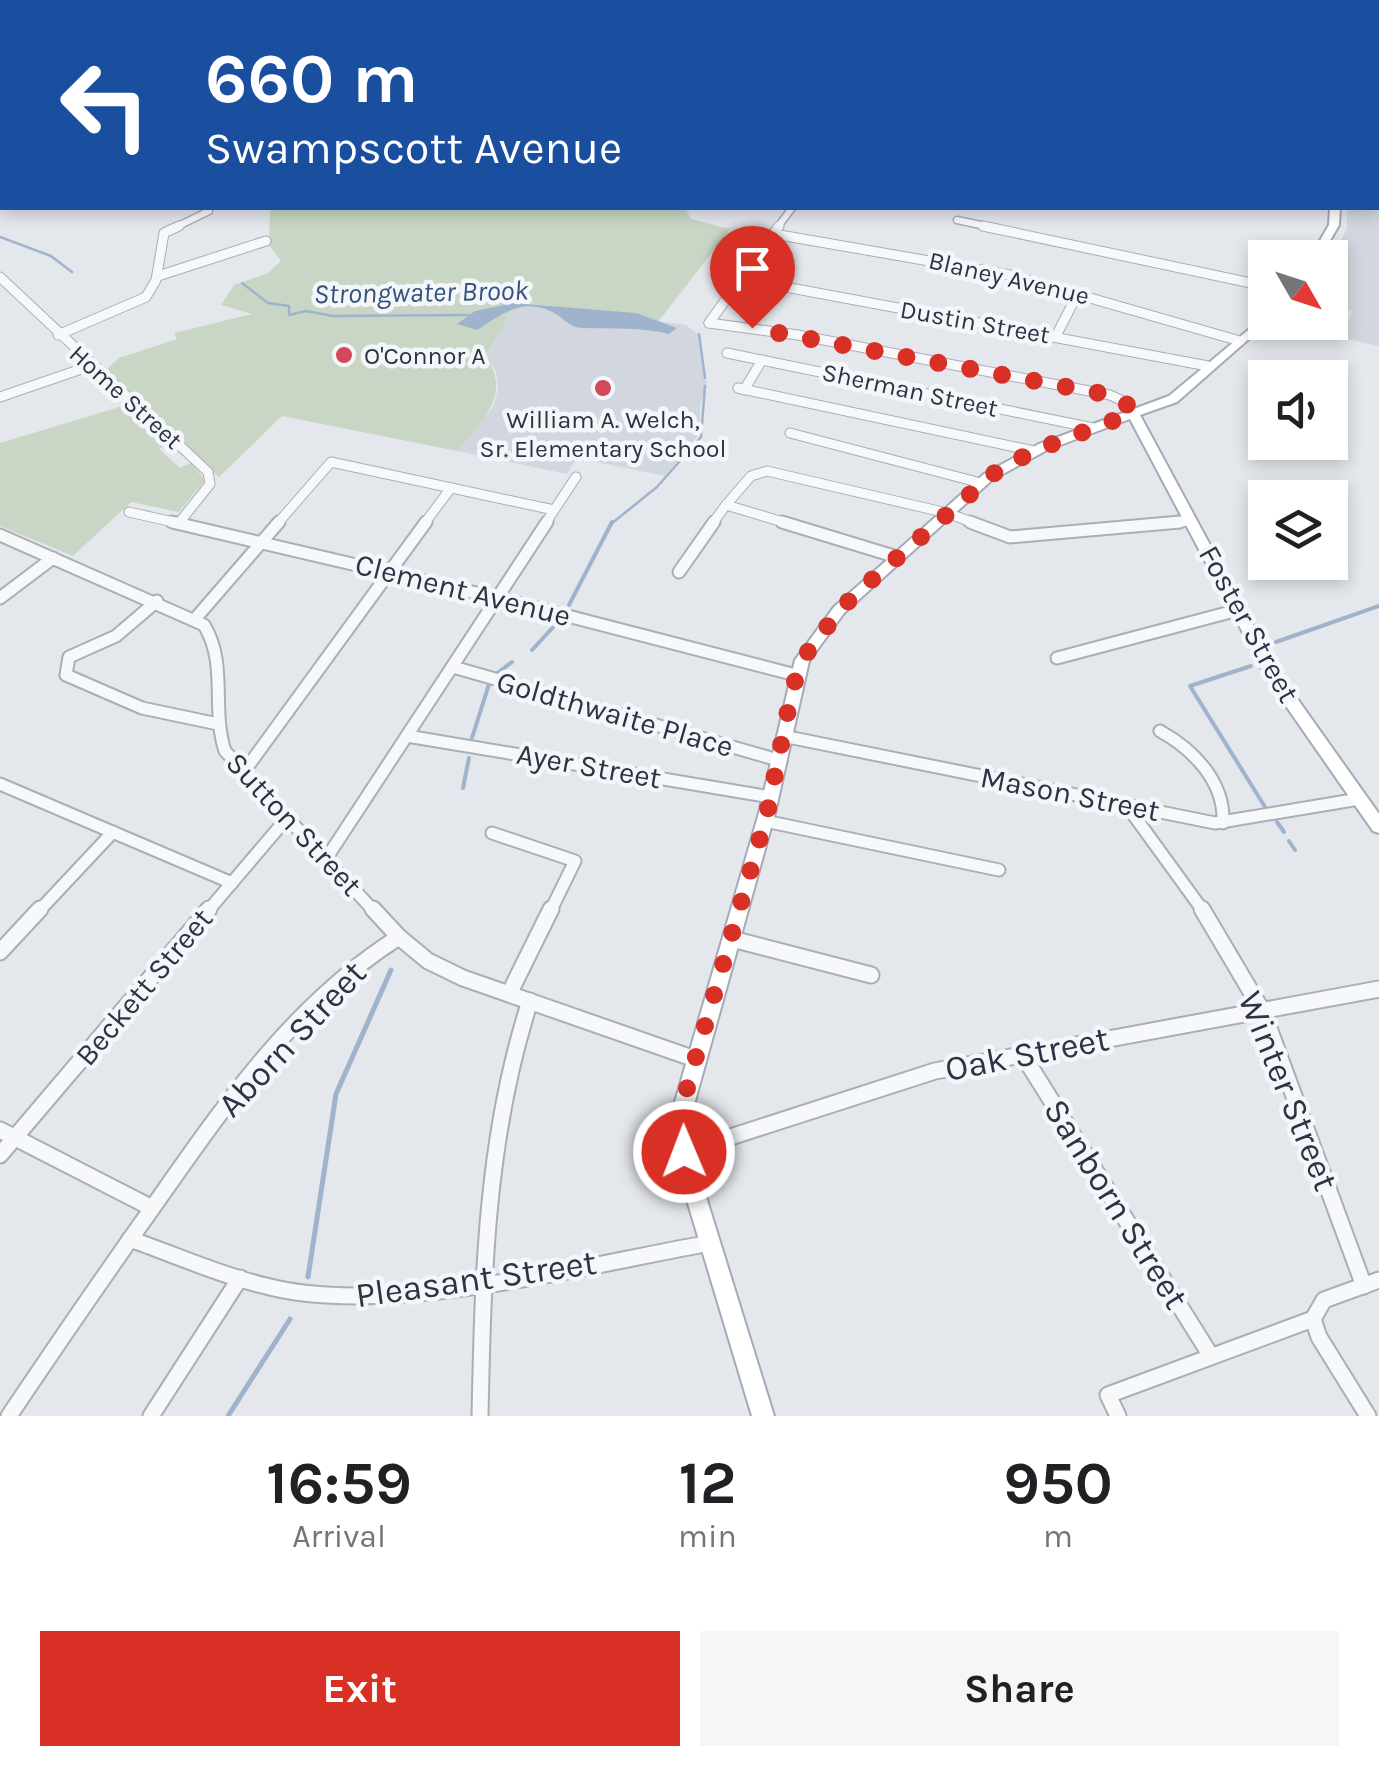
<!DOCTYPE html>
<style>
body{margin:0;font-family:Karla,sans-serif;background:#f6f6f6;color:#202124;height:100vh;display:flex;flex-direction:column;font-size:38px;white-space:nowrap}
*{box-sizing:border-box;margin:0}
p{font-size:32px;color:#757577}
.icon{flex:none;width:55px;height:55px;fill:none;stroke:currentColor;stroke-width:2;stroke-linecap:round;stroke-linejoin:round}
.map{position:relative;height:1416px;overflow:hidden}
.drawer{display:flex;flex-direction:column;background:#fff;flex:1}
.drawer>*{flex:none}
.hud{position:absolute;left:0px;top:0px;width:1380px;height:210px;box-shadow:0 5px 15px #0003;background:#1a4fa0;color:#fff;overflow:hidden}
.needle{width:65px;rotate:129deg}
.tools{position:absolute;left:1248px;top:240px;display:grid;gap:20px}
.tools a{display:grid;place-items:center;width:100px;height:100px;border-radius:0px;background:#fff;box-shadow:0 5px 15px #0003;font-size:50px}
.pin{position:absolute;display:grid;place-items:center;width:85px;height:85px;color:#fff;margin:-102px -42px;border-radius:50% 50% 50% 0;rotate:-45deg;box-shadow:0 0 10px #0007}
.pin .icon{rotate:45deg}
.me{position:absolute;width:110px;margin:-55px;rotate:359deg;stroke-linejoin:round;filter:drop-shadow(0 0 8px #0008)}
.turn{display:flex;align-items:center;gap:35px;height:210px;padding:0 40px;font-size:45px}
.turn .icon{width:130px;height:130px;stroke-width:2.5}
.turn b{display:block;font-size:70px;line-height:85px}
.eta{display:flex;justify-content:space-evenly;align-items:center;height:170px;text-align:center}
.eta b{font-size:60px;font-weight:700;line-height:70px}
.button{display:flex;gap:20px;margin-top:auto;padding:20px 40px}
.button a{flex:1;height:115px;border-radius:0px;background:#d93025;color:#fff;font-size:40px;font-weight:700;line-height:115px;text-align:center}
.button a+a{background:#f6f6f6;color:#202124}
.map>svg:first-child{display:block}
.built{fill:#d2d6de}
.green{fill:#c9d6c5}
.water{fill:#9fb4cc}
.lines{fill:none;stroke-linecap:round;stroke-linejoin:round}
.stream-far2{stroke:#9fb4cc;stroke-width:2.5}
.stream-far1{stroke:#9fb4cc;stroke-width:4}
.stream{stroke:#9fb4cc;stroke-width:5}
.minor-far3-casing{stroke:#a9aeb7;stroke-width:9}
.minor-far2-casing{stroke:#a9aeb7;stroke-width:11}
.minor-far1-casing{stroke:#a9aeb7;stroke-width:15}
.minor-casing{stroke:#a9aeb7;stroke-width:19}
.major-casing{stroke:#a3abb8;stroke-width:4}
.minor-far3{stroke:#f7f8fa;stroke-width:6}
.minor-far2{stroke:#f7f8fa;stroke-width:9}
.minor-far1{stroke:#f7f8fa;stroke-width:11}
.minor{stroke:#f7f8fa;stroke-width:15}
.major{fill:#fff;fill-rule:evenodd}
.route{stroke:#d93025;stroke-width:18;stroke-dasharray:0 32.4}
.poi-dot{fill:#d1495b;stroke:#f4f6f9;stroke-width:4}
.labels{text-anchor:middle;dominant-baseline:central;stroke-width:9;stroke-linejoin:round;paint-order:stroke}
.far-street-label{font-size:25px;fill:#2b3445;stroke:#f4f6f9}
.far-poi-label{font-size:25px;fill:#2b3445;stroke:#f4f6f9;text-anchor:start}
.far-water-label{font-size:28px;font-style:italic;fill:#34527a;stroke:#f4f6f9}
.street-label{font-size:30px;fill:#2b3445;stroke:#f4f6f9}
.near-street-label{font-size:35px;fill:#2b3445;stroke:#f4f6f9}
</style>
<div class="map">
<svg width="1379" height="1416" viewBox="0 0 1379 1416">
<rect width="100%" height="100%" fill="#e4e7ec"/>
<g class="built">
<polygon points="1379,152 1379,346 1343,338 1352,311 1330,302 1330,264 1347,228 1347,208 1378,208"/>
<polygon points="517,301 686,325 699,335 707,387 700,405 700,433 665,476 577,458 567,474 457,451 493,407 498,389 496,371 486,356"/>
</g>
<g class="green">
<polygon points="280,0 787,0 280,2"/>
<path d="M270,208H685L691,219L730,229L658,322L517,301L486,356C512,396 482,421 457,451L282,416L219,477L105,371L119,358L177,339L174,333L252,314L221,305L234,285L268,273L281,261L269,245Z"/>
<polygon points="126,405 169,443 159,449 180,468 191,463 205,480 179,512 131,502 73,556 0,526 0,443"/>
</g>
<path class="water" d="M513,303L636,313L677,328L669,334C640,327 613,329 583,328C571,328 565,320 556,314C523,295 501,315 477,330L457,324L475,311Z"/>
<g class="lines">
<g class="stream-far2">
<polyline points="0,237 51,256 72,272"/>
<polyline points="242,283 268,303 289,306 289,315 306,311 333,316 470,315"/>
<polyline points="699,334 705,378"/>
<polyline points="611,524 657,487 701,437 705,386"/>
</g>
<g class="stream-far1">
<polyline points="569,605 612,522"/>
<polyline points="1276,642 1379,606"/>
<polyline points="532,650 557,623"/>
<polyline points="1251,666 1190,686 1265,807"/>
<polyline points="496,674 512,662"/>
<polyline points="472,738 490,681"/>
<polyline points="463,788 469,758"/>
<polyline points="1277,822 1284,832"/>
<polyline points="1289,841 1295,850"/>
</g>
<g class="stream">
<polyline points="308,1277 336,1094 391,970"/>
<polyline points="228,1416 290,1319"/>
</g>
<defs>
<g id="minor-far3">
<polyline points="957,220 995,228"/>
<polyline points="174,228 209,211"/>
<polyline points="777,228 792,208"/>
</g>
<g id="minor-far2">
<polyline points="983,226 1265,286"/>
<polyline points="774,234 1010,275 1240,341"/>
<polyline points="158,276 266,241"/>
<polyline points="0,277 208,472 210,484 179,523"/>
<polyline points="743,279 1208,366"/>
<polyline points="709,323 798,335 1110,395 1125,402 1133,413"/>
<polyline points="709,323 779,226"/>
<polyline points="58,335 146,297 156,280 164,233 179,226"/>
<polyline points="1056,336 1078,293"/>
<polyline points="727,353 1093,428"/>
<polyline points="738,388 1034,451"/>
<polyline points="744,390 762,360"/>
<polyline points="0,397 90,366"/>
<polyline points="790,433 981,483"/>
<polyline points="129,512 182,524"/>
<polyline points="277,524 331,462 554,510"/>
<polyline points="424,524 451,488"/>
<polyline points="545,524 576,477"/>
<polyline points="712,524 726,505"/>
<polyline points="790,524 726,505 751,476 767,471 947,513 977,524"/>
<polyline points="1152,524 1191,521"/>
</g>
<g id="minor-far1">
<polyline points="172,522 498,598 796,675"/>
<polyline points="782,522 897,557"/>
<polyline points="970,522 1010,537 1180,522"/>
<path d="M0,535L204,625C228,664 211,709 225,751L375,912"/>
<polyline points="679,572 714,522"/>
<polyline points="0,598 53,558"/>
<polyline points="157,601 116,636 69,657 66,675 142,708 218,724"/>
<polyline points="195,619 279,522"/>
<polyline points="1057,658 1238,610"/>
<polyline points="453,667 778,760"/>
<path d="M1160,731C1194,750 1225,782 1223,823"/>
<polyline points="407,736 771,797"/>
<polyline points="783,736 1215,823 1359,799"/>
<polyline points="243,773 426,522"/>
<polyline points="0,784 232,883"/>
<polyline points="1127,806 1204,912"/>
<polyline points="765,821 999,870"/>
<polyline points="492,833 575,861 550,912"/>
<polyline points="326,859 547,522"/>
<polyline points="38,912 113,832"/>
<polyline points="207,912 287,818"/>
</g>
<g id="minor">
<polyline points="373,909 399,937"/>
<polyline points="1202,909 1263,1012 1364,1286"/>
<polyline points="732,939 871,975"/>
<polyline points="0,952 40,909"/>
<polyline points="509,994 551,909"/>
<polyline points="1021,1052 1211,1356"/>
<polyline points="0,1130 152,1208"/>
<polyline points="684,1152 935,1071 1379,989"/>
<polyline points="0,1155 209,909"/>
<path d="M130,1239C175,1255 220,1275 266,1286C386,1318 587,1265 710,1243"/>
<polyline points="1313,1319 1319,1337 1368,1416"/>
<polyline points="1313,1319 1324,1300 1379,1280"/>
<path d="M9,1416C56,1346 104,1276 153,1207C224,1106 293,1004 399,937L428,961L463,978L695,1059"/>
<polyline points="151,1416 240,1278"/>
<path d="M480,1416C483,1274 486,1137 530,1001"/>
<polyline points="1118,1416 1108,1395 1313,1319"/>
</g>
<g id="major">
<polygon points="1248,0 1256,0 1258,2 1250,2"/>
<polygon points="1330,208 1340,208 1339,225 1320,258 1310,258 1329,225"/>
<polygon points="1265,316 1265,322 1268,322 1177,402 1140,415 1279,673 1379,814 1379,833 1373,831 1268,680 1130,419 1047,450 992,480 844,613 809,661 775,813 690,1119 703,1187 774,1416 752,1416 683,1187 670,1119 759,813 795,660 834,607 984,474 1039,444 1169,396"/>
</g>
</defs>
<use href="#minor-far3" class="minor-far3-casing"/>
<use href="#minor-far2" class="minor-far2-casing"/>
<use href="#minor-far1" class="minor-far1-casing"/>
<use href="#minor" class="minor-casing"/>
<use href="#major" class="major-casing"/>
<use href="#minor-far3" class="minor-far3"/>
<use href="#minor-far2" class="minor-far2"/>
<use href="#minor-far1" class="minor-far1"/>
<use href="#minor" class="minor"/>
<use href="#major" class="major"/>
</g>
<g class="lines">
<polyline class="route" points="684,1152 680,1118 688,1084 767,814 793,686 810,647 852,597 998,470 1034,451 1133,413 1125,402 1110,395 752,328"/>
</g>
<g class="poi-dot">
<circle cx="344" cy="355" r="10"/>
<circle cx="603" cy="388" r="10"/>
</g>
<g class="labels">
<g class="far-street-label">
<text transform="translate(1009 278) rotate(13)">Blaney Avenue</text>
<text transform="translate(975 322) rotate(10)">Dustin Street</text>
<text transform="translate(910 390) rotate(12)">Sherman Street</text>
<text transform="translate(126 397) rotate(42)">Home Street</text>
</g>
<g class="far-poi-label">
<text x="364" y="355">O'Connor A</text>
<text x="603" y="419" text-anchor="middle">William A. Welch,<tspan x="603" dy="29">Sr. Elementary School</tspan></text>
</g>
<g class="far-water-label">
<text transform="translate(421 292) rotate(-1)">Strongwater Brook</text>
</g>
<g class="street-label">
<text transform="translate(463 590) rotate(14)">Clement Avenue</text>
<text transform="translate(1249 624) rotate(61)">Foster Street</text>
<text transform="translate(615 714) rotate(16)">Goldthwaite Place</text>
<text transform="translate(589 766) rotate(10)">Ayer Street</text>
<text transform="translate(1070 794) rotate(11)">Mason Street</text>
<text transform="translate(294 824) rotate(47)">Sutton Street</text>
<text transform="translate(144 987) rotate(-50)">Beckett Street</text>
</g>
<g class="near-street-label">
<text transform="translate(292 1039) rotate(-47)">Aborn Street</text>
<text transform="translate(1027 1054) rotate(-11)">Oak Street</text>
<text transform="translate(1288 1091) rotate(68)">Winter Street</text>
<text transform="translate(1116 1204) rotate(58)">Sanborn Street</text>
<text transform="translate(476 1279) rotate(-8)">Pleasant Street</text>
</g>
</g>
</svg>
<div class="tools">
<a><svg class="needle" viewBox="-14 -14 28 28"><path d="M0-13l5 13h-10z" fill="#e53935"/><path d="M0 13l5-13h-10z" fill="#757577"/></svg></a>
<a><svg class="icon" aria-label="sound" viewBox="0 0 24 24"><path d="M4 9h4l5-4v14l-5-4H4zM17 9q2 3 0 6"/></svg></a>
<a><svg class="icon" aria-label="layers" viewBox="0 0 24 24"><path d="M12 4l9 5-9 5-9-5zM3 14l9 5 9-5"/></svg></a>
</div>
<div class="pin" style="left:752px;top:328px;background:#d93025"><svg class="icon" aria-label="arrive" viewBox="0 0 24 24"><path d="M6 21V4h12l-3 4 3 4H6"/></svg></div>
<svg class="me" style="left:684px;top:1152px" viewBox="-20 -20 40 40"><circle r="17" fill="#d93025" stroke="#fff" stroke-width="3"/><path d="M0-11L8 9 0 5-8 9z" fill="#fff"/></svg>
<div class="hud">
<div class="turn"><svg class="icon" aria-label="left" viewBox="0 0 24 24"><path d="M17 20v-9H6M10 6l-5 5 5 5"/></svg><div><b>660 m</b>Swampscott Avenue</div></div>
</div>
</div>
<section class="drawer">
<div class="eta">
<div><b>16:59</b><p>Arrival</p></div>
<div><b>12</b><p>min</p></div>
<div><b>950</b><p>m</p></div>
</div>
<div class="button"><a>Exit</a><a>Share</a></div>
</section>
